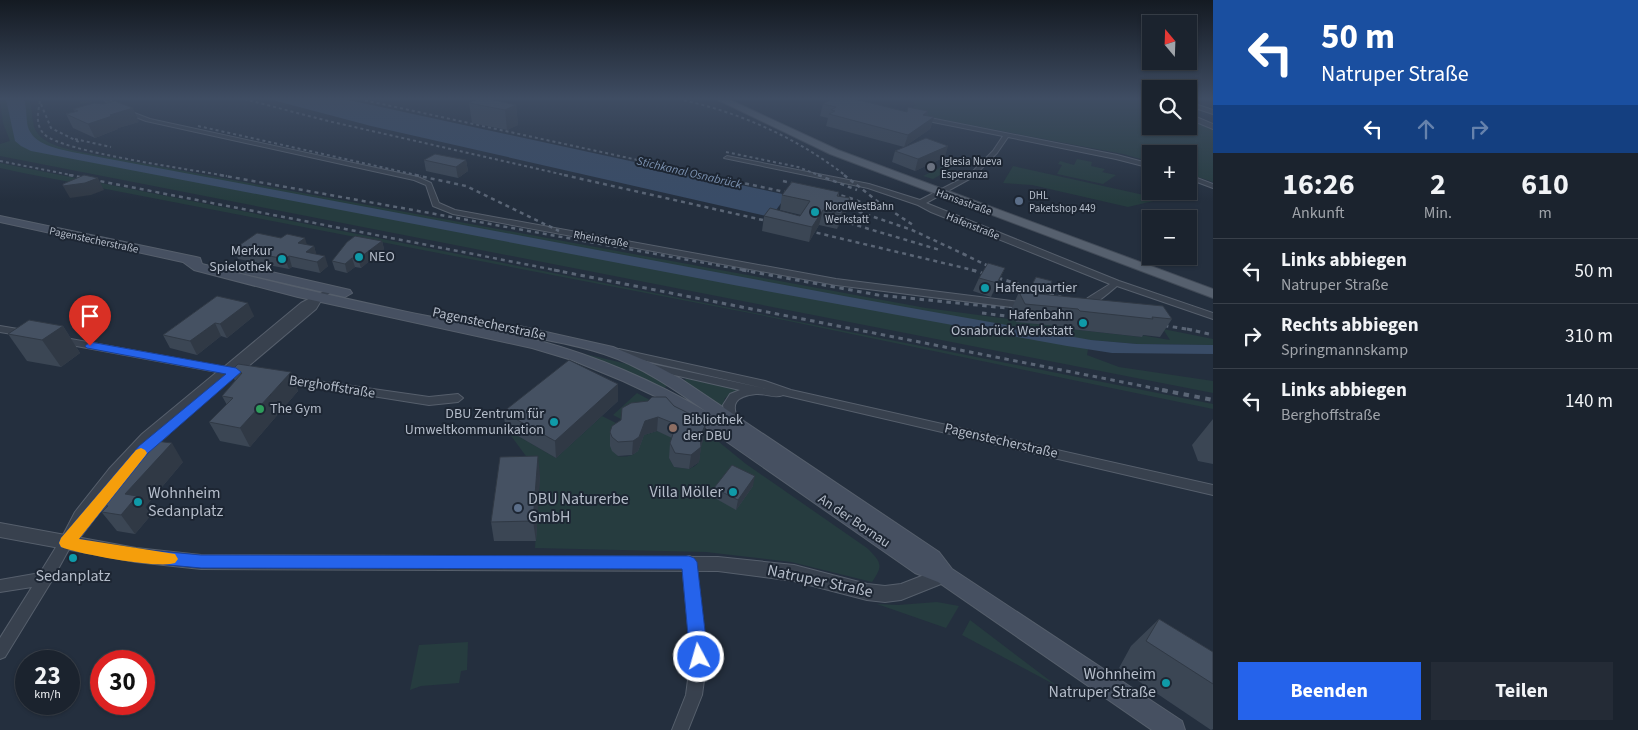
<!DOCTYPE html>
<html lang="de">
<meta charset="utf-8">
<style>
body{margin:0;font-family:"Source Sans 3",sans-serif;background:#242b36;color:#f1f3f6;height:100vh;display:flex;flex-direction:column;font-size:19px;white-space:nowrap}
*{box-sizing:border-box;margin:0}
p{font-size:16px;color:#a0a4aa}
.icon{flex:none;width:28px;height:28px;fill:none;stroke:currentColor;stroke-width:2;stroke-linecap:round;stroke-linejoin:round}
.map{position:relative;flex:1;overflow:hidden}
.details{display:flex;flex-direction:column;background:#1b232e;width:425px}
.details>*{flex:none}
.guide{background:#1a4fa0;color:#fff;overflow:hidden}
.needle{width:32px;rotate:341deg}
.fabs{position:absolute;left:1142px;top:15px;display:grid;gap:10px}
.fabs a{display:grid;place-items:center;width:55px;height:55px;border-radius:0px;background:#1b232e;box-shadow:0 1px 4px #0004,0 0 0 1px #39404a;font-size:25px}
.speed{position:absolute;left:15px;top:650px;display:flex;gap:10px;font-size:25px;font-weight:700;text-align:center}
.speed>*{display:grid;place-content:center;width:65px;height:65px;border-radius:50%;background:#1b232e;box-shadow:0 1px 4px #0004,0 0 0 1px #39404a;line-height:1}
.speed small{font-size:12px;font-weight:400}
.speed .limit{border:8px solid #d22;background:#fff;color:#111}
.pin{position:absolute;display:grid;place-items:center;width:42px;height:42px;color:#fff;margin:-51px -21px;border-radius:50% 50% 50% 0;rotate:-45deg;box-shadow:0 0 5px #0007}
.pin .icon{rotate:45deg}
.me{position:absolute;width:55px;margin:-28px;rotate:354deg;stroke-linejoin:round;filter:drop-shadow(0 0 4px #0008)}
.turn{display:flex;align-items:center;gap:18px;height:105px;padding:0 25px;font-size:22px}
.turn .icon{width:65px;height:65px;stroke-width:2.5}
.turn b{display:block;font-size:35px;line-height:42px}
.lanes{display:flex;align-items:center;height:48px;padding:0 25px;background:#0003;justify-content:center;gap:25px;direction:ltr}
.lanes .off{opacity:.35}
.eta{display:flex;justify-content:space-evenly;align-items:center;height:85px;text-align:center}
.eta b{font-size:30px;font-weight:700;line-height:35px}
.cta{display:flex;gap:10px;margin-top:auto;padding:10px 25px}
.cta a{flex:1;height:58px;border-radius:0px;background:#2563eb;color:#fff;font-size:20px;font-weight:700;line-height:58px;text-align:center}
.cta a+a{background:#242b36;color:#f1f3f6}
ul{padding:0;list-style:none}
li{display:flex;align-items:center;gap:15px;height:65px;padding:0 25px;border-top:1px solid #39404a}
li div{flex:1}
li b{display:block;font-size:19px}
li em{font-style:normal}
main{display:flex;flex:1;min-height:0}
.map>svg:first-child{display:block}
.green{fill:#263c3f}
.water{fill:#394c67}
.lines{fill:none;stroke-linecap:round;stroke-linejoin:round}
.minor-casing{stroke:#565f6c;stroke-width:2}
.tertiary-casing{stroke:#565f6c;stroke-width:2}
.secondary-casing{stroke:#565f6c;stroke-width:2}
.primary-casing{stroke:#414a57;stroke-width:2}
.minor{fill:#38414e;fill-rule:evenodd}
.tertiary{fill:#38414e;fill-rule:evenodd}
.secondary{fill:#465061;fill-rule:evenodd}
.primary{fill:#56606e;fill-rule:evenodd}
.rail-far3{stroke:#5a6575;stroke-width:2;stroke-dasharray:3 3;stroke-linecap:butt}
.rail-far2{stroke:#5a6575;stroke-width:2.5;stroke-dasharray:4 4;stroke-linecap:butt}
.rail-far1{stroke:#5a6575;stroke-width:3;stroke-dasharray:4.5 4.5;stroke-linecap:butt}
.rail{stroke:#5a6575;stroke-width:4;stroke-dasharray:5.5 5.5;stroke-linecap:butt}
.wall{fill:#3b4654}
.shaded-wall{fill:#303945}
.building{fill:#455162;stroke:#303945}
.route{fill:#2563eb;stroke:#184099}
.slow{fill:#f59e0b}
.worship-dot{fill:#6b7280;stroke:#1d2633;stroke-width:2}
.service-dot{fill:#5c6f8a;stroke:#1d2633;stroke-width:2}
.culture-dot{fill:#0f9aa8;stroke:#1d2633;stroke-width:2}
.leisure-dot{fill:#2e9e5b;stroke:#1d2633;stroke-width:2}
.education-dot{fill:#8d6e63;stroke:#1d2633;stroke-width:2}
.labels{text-anchor:middle;dominant-baseline:central;stroke-width:4;stroke-linejoin:round;paint-order:stroke}
.far-poi-label{font-size:11px;fill:#b4bcc9;stroke:#1d2633;text-anchor:start}
.far-street-label{font-size:11px;fill:#b4bcc9;stroke:#1d2633}
.far-water-label{font-size:12px;font-style:italic;fill:#7c92b1;stroke:#1d2633}
.poi-label{font-size:14px;fill:#b4bcc9;stroke:#1d2633;text-anchor:start}
.street-label{font-size:14px;fill:#b4bcc9;stroke:#1d2633}
.near-poi-label{font-size:16px;fill:#b4bcc9;stroke:#1d2633;text-anchor:end}
.near-street-label{font-size:16px;fill:#b4bcc9;stroke:#1d2633}
</style>
<main>
<div class="map">
<svg width="1213" height="730" viewBox="0 0 1213 730">
<rect width="100%" height="100%" fill="#242f3e"/>
<g class="green">
<path d="M0,99H29C33,110 31,112 33,122C36,144 64,148 81,152L926,308L1068,327L1070,329L1141,337L1140,335L1170,340L1163,329L1213,339V345L1137,344L1078,339L1088,349L1087,355L1119,367L1213,381V393L0,156V144L10,141L3,123Z"/>
<polygon points="908,99 1145,99 1151,102 1151,126 1189,126 1189,119 1213,130 1213,182 1189,174 1189,154 1151,154 1151,162 1123,154 902,112 917,105"/>
<polygon points="1077,159 1092,162 1091,166 1105,169 1102,172 1116,175 1103,184 1057,174 1062,165 1058,164 1060,161 1074,165"/>
<polygon points="0,163 1213,404 1213,409 755,314 23,173 0,168"/>
<polygon points="1013,166 1162,199 1128,207 1032,185 1003,183"/>
<polygon points="941,167 961,172 953,178 940,175 933,179 923,176"/>
<polygon points="585,354 636,366 670,384 663,389"/>
<polygon points="687,378 740,390 725,398 722,409 683,382"/>
<path d="M637,393L703,429L746,464L867,548C881,562 884,565 872,582L791,562L706,552L535,548L540,475L506,429L556,458L602,416L620,425L617,456C639,459 636,449 644,435L657,431L672,437L674,442L669,458L674,467L689,469L695,466L699,462L700,447L704,438L701,432L625,421L613,415Z"/>
<polygon points="937,602 959,606 946,628 877,604 898,605"/>
<polygon points="970,620 1057,686 962,635"/>
<polygon points="468,642 467,670 461,671 459,683 421,686 410,690 419,645"/>
</g>
<g class="water">
<path d="M6,99H24C27,108 26,120 28,127C34,145 56,148 72,152L844,296L1091,340L1137,344L1213,345V354L1112,353L1067,346L739,286L31,151L21,146L15,141Z"/>
<polygon points="269,99 344,99 787,195 771,217 371,126"/>
</g>
<g class="lines">
<defs>
<g id="minor">
<polygon points="104,99 109,99 116,106 150,119 418,177 431,183 439,203 455,210 836,279 1027,303 1031,306 1027,309 836,285 453,214 433,206 426,185 414,180 146,121 112,108"/>
<polygon points="1189,102 1213,110 1213,114 1189,106"/>
<path d="M920,116L1117,155L1151,164V168L1116,159L1008,137L997,153L973,177L926,203L1119,281L1213,313V319L1117,286C1107,294 1093,308 1080,307L1079,305C1087,297 1100,291 1110,284L931,212L918,205L868,188L724,158L727,156L869,184L920,200L969,175L993,151L1003,136L918,119V117Z"/>
<polygon points="1189,175 1213,184 1213,188 1189,179"/>
<polygon points="326,290 330,293 322,299 316,309 239,374 228,374 171,422 176,426 174,429 148,453 144,454 139,452 117,475 104,493 108,495 110,498 108,501 79,539 74,540 51,582 5,657 0,659 0,638 32,587 0,592 0,580 40,573 61,539 75,512 109,469 142,434 217,372 60,343 55,340 57,338 60,337 224,367 301,303"/>
<polygon points="0,326 24,330 29,333 24,336 0,332"/>
<path d="M619,349L765,381L791,390L1213,485V495L783,395C774,399 765,393 756,394C736,396 729,404 740,422L738,425H730L725,416L723,405L730,394L740,390L648,369L647,367L648,365L652,364L767,389L616,354L614,352Z"/>
<polygon points="282,376 429,397 458,394 463,398 458,402 429,405 278,381 277,379"/>
<polygon points="689,556 694,558 696,562 707,657 702,695 688,730 672,730 686,695 691,657 682,562 684,558"/>
</g>
<g id="tertiary">
<polygon points="1147,99 1151,99 1151,102"/>
<polygon points="1189,114 1213,124 1213,129 1189,119"/>
<polygon points="0,523 136,548 201,555 718,557 794,565 867,584 885,586 901,584 945,567 951,570 954,575 951,580 901,600 885,602 867,600 794,581 718,571 201,569 136,562 0,537"/>
</g>
<g id="secondary">
<path d="M0,216L196,257L200,258L202,264C267,281 333,296 398,310C445,320 493,328 540,341C599,357 654,381 707,412C674,389 641,366 604,354C575,344 543,340 514,333L512,330L514,327L519,326L613,347L651,363L681,379L939,552L952,569L1182,721L1185,730H1152L938,582L915,573L700,423L657,397L623,381L572,360L532,348L298,297L194,270L183,262L0,222Z"/>
<polygon points="236,264 350,290 352,293 345,297 232,271 230,268"/>
</g>
<polygon id="primary" points="716,99 728,99 838,150 1213,289 1213,298 830,154"/>
</defs>
<use href="#minor" class="minor-casing"/>
<use href="#tertiary" class="tertiary-casing"/>
<use href="#secondary" class="secondary-casing"/>
<use href="#primary" class="primary-casing"/>
<use href="#minor" class="minor"/>
<use href="#tertiary" class="tertiary"/>
<use href="#secondary" class="secondary"/>
<use href="#primary" class="primary"/>
<g class="rail-far3">
<polyline points="244,99 328,121 569,176"/>
<polyline points="359,99 711,176"/>
<path d="M678,99C739,112 796,137 846,176"/>
<path d="M40,101C38,112 35,125 44,134C61,152 195,170 227,176"/>
<polyline points="41,104 51,128 81,143"/>
<polyline points="198,126 421,176"/>
<polyline points="75,139 111,147"/>
<polyline points="726,152 798,167 821,176"/>
<polyline points="0,161 76,176"/>
</g>
<g class="rail-far2">
<polyline points="69,175 560,271"/>
<polyline points="220,175 749,271"/>
<polyline points="415,175 466,186 559,231"/>
<polyline points="564,175 776,223"/>
<polyline points="706,175 799,195"/>
<polyline points="818,175 857,190"/>
<polyline points="844,175 881,204 913,225"/>
<polyline points="783,181 804,186"/>
<polyline points="826,191 853,199 885,212"/>
<polyline points="836,204 912,230 968,256"/>
<polyline points="842,221 940,250"/>
<polyline points="801,229 977,271"/>
<polyline points="963,254 999,271"/>
</g>
<g class="rail-far1">
<polyline points="554,270 1168,391"/>
<polyline points="742,270 878,295 1026,310"/>
<polyline points="972,270 1067,299"/>
<polyline points="997,270 999,271"/>
<polyline points="982,313 1014,317"/>
<polyline points="1155,324 1192,330"/>
<polyline points="1187,329 1213,335"/>
</g>
<polyline class="rail" points="1162,390 1213,400"/>
</g>
<g class="wall">
<polygon points="469,103 516,105 518,125 507,130 472,123"/>
<polygon points="823,104 907,112 928,111 927,116 934,117 930,129 904,147 826,126 828,118 820,116"/>
<polygon points="73,109 139,122 118,128 118,129 95,138 73,128 66,114 75,112"/>
<polygon points="895,151 945,157 915,171 892,162"/>
<polygon points="424,160 466,160 468,171 458,178 426,171"/>
<polygon points="839,192 839,196 846,213 837,229 819,225 809,242 762,231 764,216 800,216 801,215 780,210 782,195"/>
<polygon points="382,241 384,249 361,268 355,267 347,273 335,270 332,261"/>
<polygon points="307,245 314,246 316,254 328,266 320,273 292,267 289,269 238,259 234,249"/>
<polygon points="1005,268 991,297 973,291 979,278"/>
<polygon points="1036,277 1052,281 1046,294 1172,319 1160,337 1143,335 1142,337 1070,329 1068,327 1016,322 1011,310 1019,292 1028,293"/>
<polygon points="217,296 254,316 227,338 221,336 197,355 170,348 163,335"/>
<polygon points="63,326 80,353 61,367 27,361 8,334"/>
<polygon points="231,371 291,372 298,391 250,447 220,441 209,422 227,405 222,396 235,381"/>
<polygon points="618,401 556,458 506,429 503,412"/>
<polygon points="674,406 706,423 704,438 701,446 699,462 689,469 674,467 669,458 670,443 672,438 657,431 644,435 638,451 632,455 618,456 612,451 610,446 610,432"/>
<polygon points="1213,419 1213,464 1198,461 1192,445"/>
<polygon points="183,462 145,507 151,515 135,534 117,531 95,504 121,475 118,471"/>
<polygon points="540,475 536,541 494,541 491,522"/>
<polygon points="753,486 736,510 713,497 714,488"/>
<polygon points="1159,619 1213,652 1213,729 1211,730 1119,668 1131,646"/>
</g>
<g class="shaded-wall">
<polygon points="78,99 97,99 97,101 81,104"/>
<polygon points="516,105 518,125 507,130 505,110"/>
<polygon points="133,108 139,122 118,128 118,129 95,138 88,124 110,115"/>
<polygon points="928,111 925,123 934,117 930,129 904,147 908,135 923,115"/>
<polygon points="948,146 945,157 915,171 918,159"/>
<polygon points="466,160 468,171 458,178 456,167"/>
<polygon points="98,178 104,190 91,195 70,198 63,186"/>
<polygon points="850,198 846,213 837,229 841,214"/>
<polygon points="823,210 819,225 809,242 812,227"/>
<polygon points="305,238 308,248 298,243"/>
<polygon points="382,241 384,249 361,268 358,259"/>
<polygon points="314,246 317,257 306,252"/>
<polygon points="289,256 292,267 289,269 285,259"/>
<polygon points="325,256 328,266 320,273 317,262"/>
<polygon points="352,258 355,267 347,273 345,264"/>
<polygon points="1005,268 999,281 991,297 997,283"/>
<polygon points="248,303 254,316 227,338 220,324"/>
<polygon points="215,323 221,336 197,355 190,341"/>
<polygon points="63,326 80,353 61,367 42,340"/>
<polygon points="291,372 298,391 250,447 240,428"/>
<polygon points="618,384 618,401 556,458 555,441"/>
<polygon points="658,417 657,431 644,435 638,451 632,455 633,441 645,421"/>
<polygon points="706,423 704,438 700,449 701,447 699,462 689,469 691,455"/>
<polygon points="172,443 183,462 145,507 151,515 135,534 121,515 125,494"/>
<polygon points="538,456 540,475 536,541 533,521"/>
<polygon points="755,476 753,486 736,510 738,500"/>
</g>
<g class="building">
<polygon points="476,99 490,99 516,105 505,110 469,103"/>
<polygon points="831,99 855,99 907,112 908,107 928,111 923,115 934,117 908,135 829,114 835,111 831,110 836,107 823,104"/>
<polygon points="115,101 133,108 110,115 112,116 88,124 66,114 78,111 73,109 94,103 103,104"/>
<polygon points="926,138 948,146 918,159 895,151"/>
<polygon points="435,154 466,160 456,167 424,160"/>
<polygon points="84,175 98,178 85,183 63,186 63,184"/>
<polygon points="792,182 839,192 837,196 850,198 841,214 823,210 812,227 764,216 770,208 800,216 810,201 782,195"/>
<polygon points="257,233 281,238 287,234 305,238 298,243 314,246 306,252 325,256 317,262 289,256 285,259 234,249"/>
<polygon points="355,236 382,241 358,259 352,258 345,264 332,261 347,242"/>
<polygon points="988,263 1005,268 997,283 979,278"/>
<polygon points="1036,277 1052,281 1049,289 1032,285"/>
<polygon points="1019,292 1163,306 1172,319 1152,317 1153,319 1080,311 1078,309 1025,304"/>
<polygon points="217,296 248,303 220,324 215,323 190,341 163,335"/>
<polygon points="29,320 63,326 42,340 8,334"/>
<polygon points="569,360 618,384 555,441 503,412"/>
<polygon points="238,364 291,372 240,428 209,422 233,398 222,396 242,373 231,371"/>
<polygon points="652,397 666,397 674,406 688,413 703,418 706,423 700,437 701,447 691,455 675,453 670,443 675,428 673,423 658,417 645,421 639,437 633,441 618,442 612,437 610,432 612,426 621,420 622,408 631,403 648,401"/>
<polygon points="147,440 172,443 125,494 137,496 121,515 102,512 108,506 95,504 125,472 118,471"/>
<polygon points="538,456 533,521 491,522 500,457"/>
<polygon points="732,465 755,476 738,500 714,488"/>
<polygon points="1159,619 1213,652 1213,684 1146,641"/>
</g>
<linearGradient id="sky" x2="0" y2="1"><stop stop-color="#141a22"/><stop offset="0.49" stop-color="#3f4d63"/><stop offset="1" stop-color="#3f4d63" stop-opacity="0"/></linearGradient>
<rect width="1213" height="201" fill="url(#sky)"/>
<polygon class="route" points="90,342 236,368 241,372 148,453 79,539 136,549 201,555 689,556 694,558 697,562 708,657 705,663 699,666 693,663 690,657 682,569 201,568 136,562 61,547 59,543 61,538 139,446 226,374 87,348 85,346"/>
<path class="slow" d="M141,448L145,450L147,453L145,456L79,539L175,554L178,559L175,563C159,569 79,554 61,547L59,543L61,538L136,450Z"/>
<circle class="worship-dot" cx="931" cy="167" r="5"/>
<g class="service-dot">
<circle cx="1019" cy="201" r="5"/>
<circle cx="518" cy="508" r="5"/>
</g>
<g class="culture-dot">
<circle cx="815" cy="212" r="5"/>
<circle cx="359" cy="257" r="5"/>
<circle cx="282" cy="259" r="5"/>
<circle cx="985" cy="288" r="5"/>
<circle cx="1083" cy="323" r="5"/>
<circle cx="554" cy="422" r="5"/>
<circle cx="733" cy="492" r="5"/>
<circle cx="138" cy="502" r="5"/>
<circle cx="73" cy="558" r="5"/>
<circle cx="1166" cy="683" r="5"/>
</g>
<circle class="leisure-dot" cx="260" cy="409" r="5"/>
<circle class="education-dot" cx="673" cy="428" r="5"/>
<g class="labels">
<g class="far-poi-label">
<text x="941" y="161">Iglesia Nueva<tspan x="941" dy="13">Esperanza</tspan></text>
<text x="1029" y="195">DHL<tspan x="1029" dy="13">Paketshop 449</tspan></text>
<text x="825" y="206">NordWestBahn<tspan x="825" dy="13">Werkstatt</tspan></text>
</g>
<g class="far-street-label">
<text transform="translate(964 202) rotate(20)">Hansastraße</text>
<text transform="translate(973 226) rotate(22)">Hafenstraße</text>
<text transform="translate(601 239) rotate(10)">Rheinstraße</text>
<text transform="translate(94 240) rotate(12)">Pagenstecherstraße</text>
</g>
<g class="far-water-label">
<text transform="translate(689 173) rotate(13)">Stichkanal Osnabrück</text>
</g>
<g class="poi-label">
<text x="272" y="251" text-anchor="end">Merkur<tspan x="272" dy="16">Spielothek</tspan></text>
<text x="369" y="257">NEO</text>
<text x="995" y="288">Hafenquartier</text>
<text x="1073" y="315" text-anchor="end">Hafenbahn<tspan x="1073" dy="16">Osnabrück Werkstatt</tspan></text>
<text x="270" y="409">The Gym</text>
<text x="544" y="414" text-anchor="end">DBU Zentrum für<tspan x="544" dy="16">Umweltkommunikation</tspan></text>
<text x="683" y="420">Bibliothek<tspan x="683" dy="16">der DBU</tspan></text>
</g>
<g class="street-label">
<text transform="translate(489 324) rotate(12)">Pagenstecherstraße</text>
<text transform="translate(332 387) rotate(9)">Berghoffstraße</text>
<text transform="translate(1001 441) rotate(13)">Pagenstecherstraße</text>
<text transform="translate(854 521) rotate(34)">An der Bornau</text>
</g>
<g class="near-poi-label">
<text x="723" y="492">Villa Möller</text>
<text x="148" y="493" text-anchor="start">Wohnheim<tspan x="148" dy="18">Sedanplatz</tspan></text>
<text x="528" y="499" text-anchor="start">DBU Naturerbe<tspan x="528" dy="18">GmbH</tspan></text>
<text x="73" y="576" text-anchor="middle">Sedanplatz</text>
<text x="1156" y="674">Wohnheim<tspan x="1156" dy="18">Natruper Straße</tspan></text>
</g>
<g class="near-street-label">
<text transform="translate(820 581) rotate(12)">Natruper Straße</text>
</g>
</g>
</svg>
<div class="fabs">
<a><svg class="needle" viewBox="-14 -14 28 28"><path d="M0-13l5 13h-10z" fill="#e53935"/><path d="M0 13l5-13h-10z" fill="#a0a4aa"/></svg></a>
<a><svg class="icon" aria-label="search" viewBox="0 0 24 24"><circle cx="10" cy="10" r="6"/><path d="M15 15l6 6"/></svg></a>
<a>+</a>
<a>−</a>
</div>
<div class="speed"><div>23<small>km/h</small></div><div class="limit">30</div></div>
<div class="pin" style="left:90px;top:346px;background:#d93025"><svg class="icon" aria-label="arrive" viewBox="0 0 24 24"><path d="M6 21V4h12l-3 4 3 4H6"/></svg></div>
<svg class="me" style="left:699px;top:657px" viewBox="-20 -20 40 40"><circle r="17" fill="#2563eb" stroke="#fff" stroke-width="3"/><path d="M0-11L8 9 0 5-8 9z" fill="#fff"/></svg>
</div>
<section class="details">
<div class="guide">
<div class="turn"><svg class="icon" aria-label="left" viewBox="0 0 24 24"><path d="M17 20v-9H6M10 6l-5 5 5 5"/></svg><div><b>50 m</b>Natruper Straße</div></div>
<div class="lanes"><svg class="icon" aria-label="left" viewBox="0 0 24 24"><path d="M17 20v-9H6M10 6l-5 5 5 5"/></svg><svg class="icon off" aria-label="ahead" viewBox="0 0 24 24"><path d="M12 20V5M6 11l6-6 6 6"/></svg><svg class="icon off" aria-label="right" viewBox="0 0 24 24"><path d="M7 20v-9h11M14 6l5 5-5 5"/></svg></div>
</div>
<div class="eta">
<div><b>16:26</b><p>Ankunft</p></div>
<div><b>2</b><p>Min.</p></div>
<div><b>610</b><p>m</p></div>
</div>
<ul>
<li><svg class="icon" aria-label="left" viewBox="0 0 24 24"><path d="M17 20v-9H6M10 6l-5 5 5 5"/></svg><div><b>Links abbiegen</b><p>Natruper Straße</p></div><em>50 m</em></li>
<li><svg class="icon" aria-label="right" viewBox="0 0 24 24"><path d="M7 20v-9h11M14 6l5 5-5 5"/></svg><div><b>Rechts abbiegen</b><p>Springmannskamp</p></div><em>310 m</em></li>
<li><svg class="icon" aria-label="left" viewBox="0 0 24 24"><path d="M17 20v-9H6M10 6l-5 5 5 5"/></svg><div><b>Links abbiegen</b><p>Berghoffstraße</p></div><em>140 m</em></li>
</ul>
<div class="cta"><a>Beenden</a><a>Teilen</a></div>
</section>
</main>
